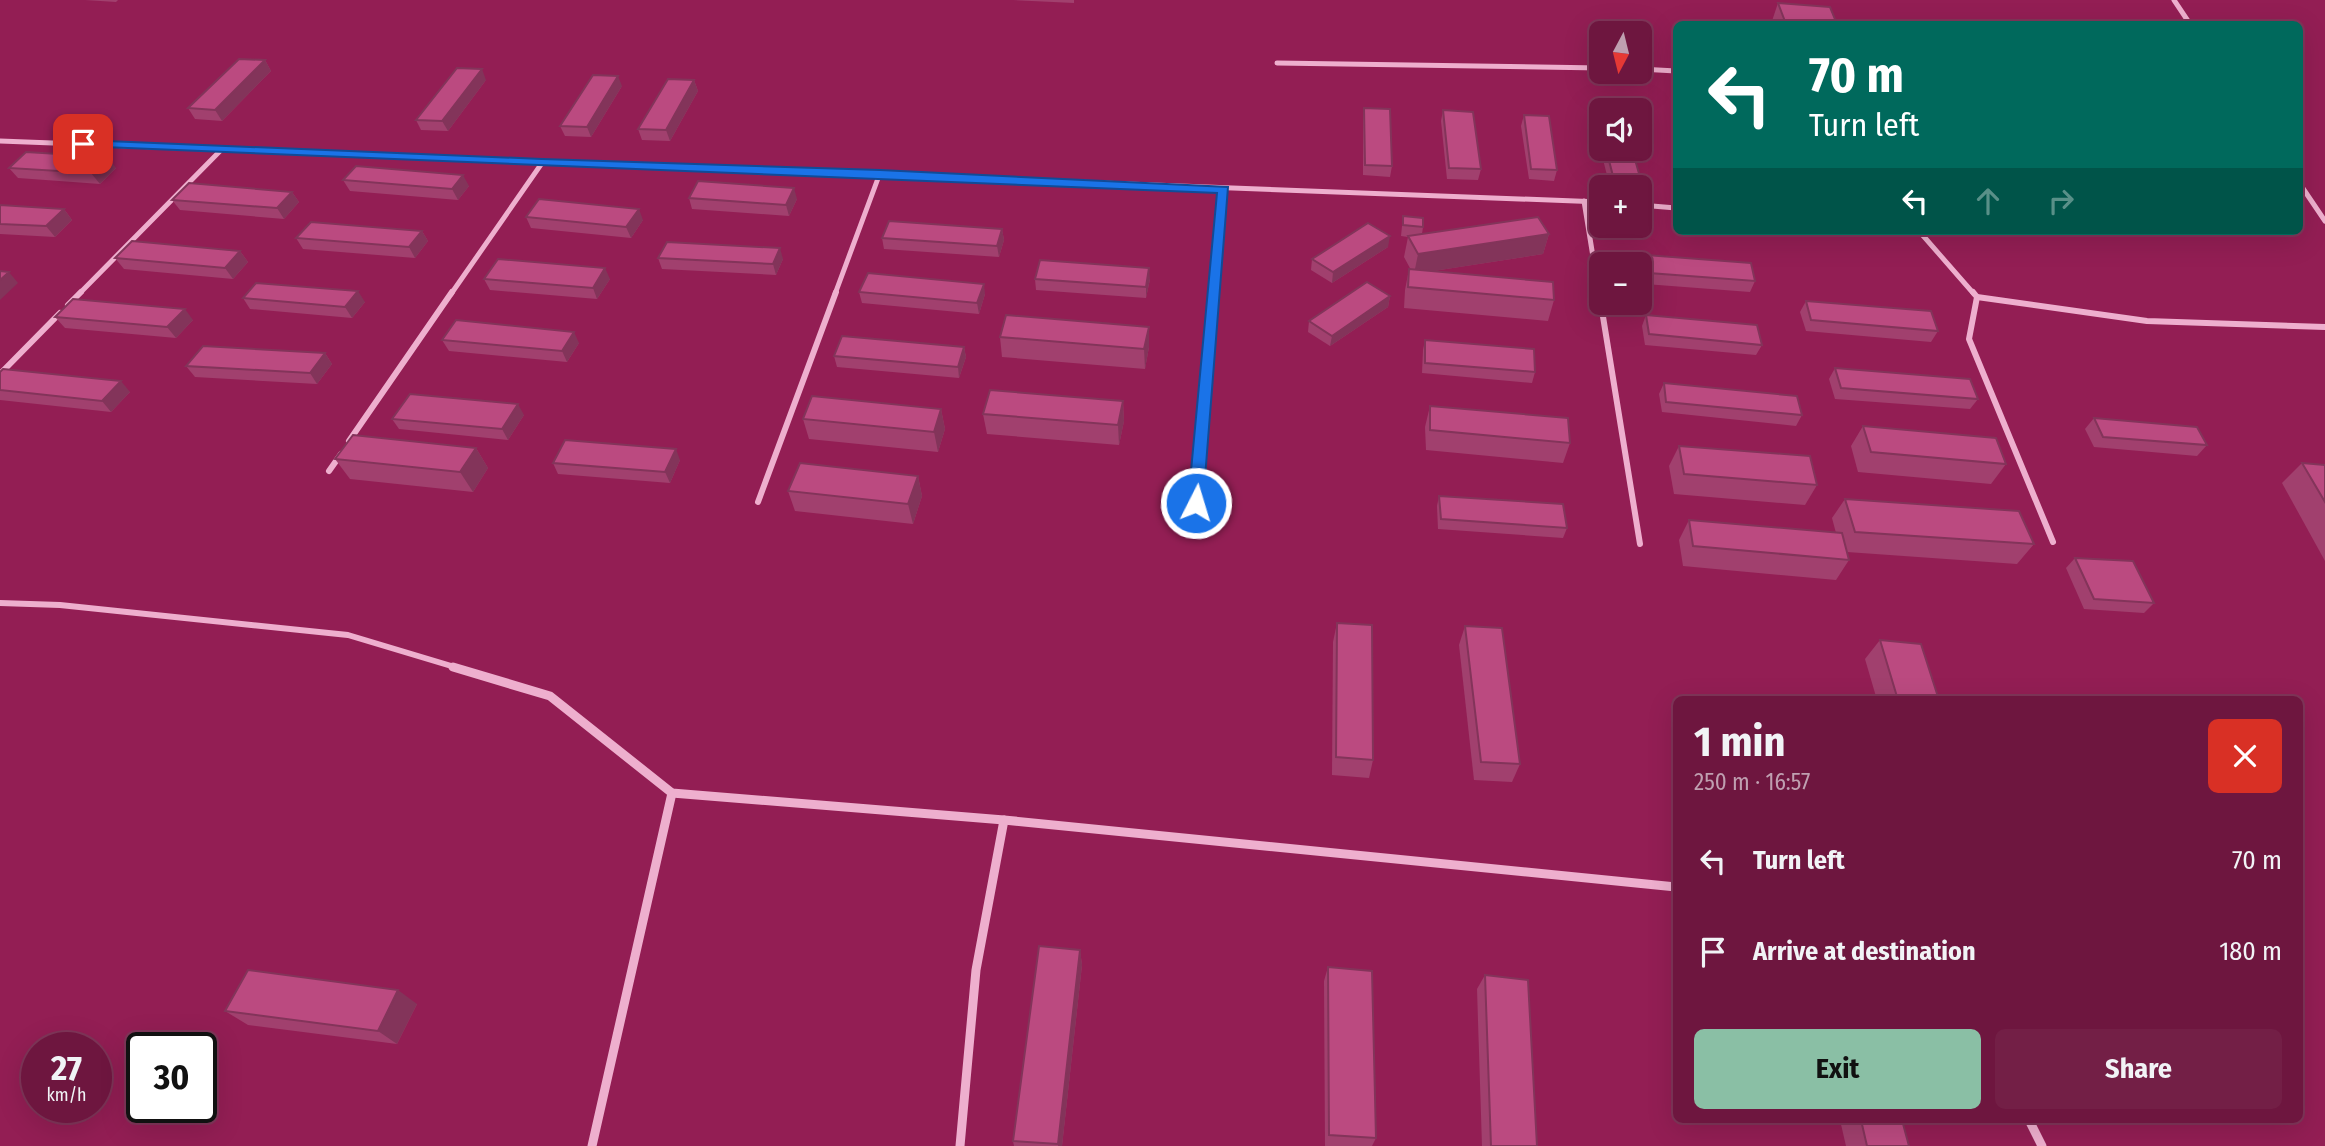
<!DOCTYPE html>
<meta charset="utf-8">
<style>
body{margin:0;font-family:"Fira Sans Condensed",sans-serif;background:#731f46;color:#f1f3f6;height:100vh;display:flex;flex-direction:column;font-size:26px;white-space:nowrap}
*{box-sizing:border-box;margin:0}
p{font-size:23px;color:#bf9fb0}
.icon{flex:none;width:38px;height:38px;fill:none;stroke:currentColor;stroke-width:2;stroke-linecap:round;stroke-linejoin:round}
.map{position:relative;flex:1;overflow:hidden}
.details{position:absolute;left:1673px;top:696px;width:630px;height:427px;display:flex;flex-direction:column;background:#6e163f;border-radius:10px;box-shadow:0 7px 28px #0002,0 0 0 2px #803559}
.details>*{flex:none}
.hud{position:absolute;left:1673px;top:21px;width:630px;height:214px;border-radius:10px;box-shadow:0 7px 28px #0002,0 0 0 2px #803559;background:#00695c;color:#fff;overflow:hidden}
.needle{width:46px;rotate:187deg}
.tools{position:absolute;left:1589px;top:21px;display:grid;gap:14px}
.tools a{display:grid;place-items:center;width:63px;height:63px;border-radius:10px;background:#6e163f;box-shadow:0 7px 28px #0002,0 0 0 2px #803559;font-size:35px}
.speed{position:absolute;left:21px;top:1032px;display:flex;gap:14px;font-size:35px;font-weight:700;text-align:center}
.speed>*{display:grid;place-content:center;width:91px;height:91px;border-radius:50%;background:#6e163f;box-shadow:0 7px 28px #0002,0 0 0 2px #803559;line-height:1}
.speed small{font-size:18px;font-weight:400}
.speed .limit{border:4px solid #111;border-radius:10px;background:#fff;color:#111}
.pin{position:absolute;display:grid;place-items:center;width:60px;height:60px;color:#fff;margin:-30px;border-radius:14px;box-shadow:0 4px 10px #0006}
.me{position:absolute;width:77px;margin:-38px;rotate:5deg;stroke-linejoin:round;filter:drop-shadow(0 0 5px #0008)}
.turn{display:flex;align-items:center;gap:24px;height:147px;padding:0 21px;font-size:32px}
.turn .icon{width:91px;height:91px;stroke-width:2.5}
.turn b{display:block;font-size:49px;line-height:60px}
.lanes{display:flex;align-items:center;height:66px;padding:0 21px;background:#0003;justify-content:center;gap:35px;direction:ltr}
.lanes .off{opacity:.35}
.round{display:grid;place-items:center;flex:none;width:74px;height:74px;border-radius:10px;background:#731f46}
.overview{display:flex;align-items:center;justify-content:space-between;height:119px;padding:0 21px}
h1{font-size:42px;font-weight:700;line-height:52px}
.action{display:flex;gap:14px;margin-top:auto;padding:14px 21px}
.action a{flex:1;height:80px;border-radius:10px;background:#8abfa5;color:#111;font-size:28px;font-weight:700;line-height:80px;text-align:center}
.action a+a{background:#731f46;color:#f1f3f6}
ul{padding:0;list-style:none}
li{display:flex;align-items:center;gap:21px;height:91px;padding:0 21px}
li div{flex:1}
li b{display:block;font-size:26px}
li em{font-style:normal}
.map>svg:first-child{display:block}
.lines{fill:none;stroke-linecap:round;stroke-linejoin:round}
.street-far2{stroke:#eeafce;stroke-width:5}
.street-far1{stroke:#eeafce;stroke-width:6}
.street{stroke:#eeafce;stroke-width:9}
.wall{fill:#a1406e}
.shaded-wall{fill:#83345a}
.building{fill:#bb4a80;stroke:#83345a;stroke-width:2}
.route{fill:#1a73e8;stroke:#114b97;stroke-width:2}
</style>
<div class="map">
<svg width="2325" height="1146" viewBox="0 0 2325 1146">
<rect width="100%" height="100%" fill="#931e54"/>
<g class="lines">
<g class="street-far2">
<polyline points="2174,0 2190,24"/>
<polyline points="1277,63 1601,68"/>
<polyline points="1640,69 1676,71"/>
<polyline points="0,141 1601,202"/>
<polyline points="2300,184 2325,221"/>
<polyline points="1584,201 1599,294"/>
<polyline points="1640,205 1676,208"/>
<polyline points="1919,231 1974,294"/>
<polyline points="79,294 223,148"/>
<polyline points="451,294 542,163"/>
<polyline points="835,294 880,173"/>
<polyline points="1214,294 1223,189"/>
</g>
<g class="street-far1">
<polyline points="1599,292 1640,544"/>
<polyline points="1973,292 1977,297 1969,339 2053,542"/>
<polyline points="1977,297 2147,321 2325,327"/>
<polyline points="68,305 81,292"/>
<polyline points="0,374 60,313"/>
<polyline points="349,441 452,292"/>
<polyline points="329,471 341,454"/>
<polyline points="758,502 836,292"/>
<polyline points="1196,503 1214,292"/>
<polyline points="0,603 60,605 348,635 458,668"/>
</g>
<g class="street">
<polyline points="453,667 550,696 672,793 1004,820 1676,887"/>
<polyline points="2029,1120 2042,1146"/>
<polyline points="592,1146 672,793"/>
<polyline points="960,1146 976,970 1004,820"/>
</g>
</g>
<g class="wall">
<polygon points="85,0 118,0 116,2"/>
<polygon points="1013,0 1074,0 1074,3"/>
<polygon points="1778,3 1837,24 1771,24"/>
<polygon points="265,60 271,71 222,121 195,119 188,108"/>
<polygon points="486,80 448,131 421,130 416,120"/>
<polygon points="694,80 698,91 670,141 642,140 638,129"/>
<polygon points="622,86 591,137 565,136 560,126"/>
<polygon points="1364,108 1392,166 1390,177 1363,175 1363,119"/>
<polygon points="1443,110 1481,169 1478,180 1447,179 1441,121"/>
<polygon points="1524,115 1557,170 1554,181 1529,179 1521,126"/>
<polygon points="1599,122 1601,122 1601,149 1632,149 1640,177 1637,187 1610,187 1596,132"/>
<polygon points="9,168 116,168 100,184 18,178"/>
<polygon points="343,180 469,186 458,200 350,191"/>
<polygon points="292,192 299,202 284,219 180,210 172,200"/>
<polygon points="689,198 797,199 789,216 692,209"/>
<polygon points="0,205 64,209 72,220 55,237 0,234"/>
<polygon points="1403,216 1423,227 1422,234 1549,234 1543,254 1433,271 1554,300 1548,321 1404,308 1405,290 1409,269 1411,270 1404,257 1408,237 1401,236"/>
<polygon points="526,217 643,220 631,238 531,228"/>
<polygon points="1002,229 1004,240 999,257 884,249 882,238"/>
<polygon points="422,231 428,241 415,258 303,249 296,238"/>
<polygon points="1388,247 1332,283 1311,270 1312,259"/>
<polygon points="240,251 248,262 233,279 124,269 115,258"/>
<polygon points="1646,255 1755,281 1750,292 1645,284 1642,266"/>
<polygon points="658,258 783,259 776,275 662,269"/>
<polygon points="484,279 610,279 597,299 490,290"/>
<polygon points="1035,279 1150,279 1146,298 1036,290"/>
<polygon points="859,292 985,294 979,314 862,303"/>
<polygon points="1390,296 1388,307 1330,346 1308,332 1309,321"/>
<polygon points="243,298 365,302 352,318 250,309"/>
<polygon points="1806,301 1938,331 1931,342 1806,331 1800,312"/>
<polygon points="1646,315 1762,345 1756,355 1645,345 1642,326"/>
<polygon points="55,317 193,320 176,338 65,328"/>
<polygon points="1149,327 1149,347 1145,369 1002,357 1000,337"/>
<polygon points="442,340 579,343 567,362 449,351"/>
<polygon points="1425,340 1535,372 1532,383 1422,373 1423,350"/>
<polygon points="964,347 966,357 959,378 837,367 834,356"/>
<polygon points="325,353 332,364 317,384 195,377 186,366"/>
<polygon points="1835,368 1978,399 1970,409 1835,399 1829,379"/>
<polygon points="0,372 130,392 111,412 0,400"/>
<polygon points="1664,383 1802,415 1796,426 1662,412 1659,394"/>
<polygon points="1123,401 1124,421 1119,445 987,434 983,414"/>
<polygon points="1430,406 1570,443 1563,463 1426,450 1425,427"/>
<polygon points="941,409 945,429 938,452 809,439 803,419"/>
<polygon points="524,415 508,440 399,429 392,419"/>
<polygon points="2094,418 2207,445 2197,456 2094,447 2085,429"/>
<polygon points="1863,426 2006,464 1991,484 1858,472 1851,446"/>
<polygon points="1679,446 1817,485 1805,505 1674,494 1669,466"/>
<polygon points="476,448 488,468 473,492 350,479 335,459"/>
<polygon points="680,460 670,483 558,474 553,463"/>
<polygon points="2302,463 2325,465 2325,561 2282,483"/>
<polygon points="918,476 922,496 913,524 795,511 788,491"/>
<polygon points="1439,496 1567,528 1563,538 1438,529 1437,506"/>
<polygon points="1845,499 2034,544 2017,564 1847,552 1849,560 1836,580 1683,566 1679,540 1689,520 1836,533 1832,518"/>
<polygon points="2075,558 2154,603 2144,613 2084,609 2066,568"/>
<polygon points="1337,623 1373,760 1369,778 1332,775 1333,642"/>
<polygon points="1465,626 1520,764 1512,782 1474,780 1459,645"/>
<polygon points="1880,640 1939,700 1877,700 1865,659"/>
<polygon points="1080,950 1082,965 1062,1146 1014,1146 1013,1141"/>
<polygon points="1328,967 1376,1138 1372,1146 1325,1146 1324,981"/>
<polygon points="1485,975 1537,1146 1482,1146 1477,989"/>
<polygon points="417,1004 397,1044 248,1025 225,1011"/>
<polygon points="1840,1120 1902,1120 1909,1146 1846,1146"/>
</g>
<g class="shaded-wall">
<polygon points="265,60 271,71 222,121 215,110"/>
<polygon points="482,69 486,80 448,131 442,121"/>
<polygon points="618,76 622,86 591,137 587,127"/>
<polygon points="694,80 698,91 670,141 666,130"/>
<polygon points="108,157 116,168 100,184 91,173"/>
<polygon points="463,175 469,186 458,200 452,189"/>
<polygon points="794,188 797,199 789,216 786,205"/>
<polygon points="292,192 299,202 284,219 277,208"/>
<polygon points="64,209 72,220 55,237 46,226"/>
<polygon points="639,209 643,220 631,238 626,227"/>
<polygon points="1002,229 1004,240 999,257 997,246"/>
<polygon points="422,231 428,241 415,258 409,247"/>
<polygon points="1549,234 1543,254 1414,274 1418,254"/>
<polygon points="1390,236 1388,247 1332,283 1333,272"/>
<polygon points="780,248 783,259 776,275 773,264"/>
<polygon points="240,251 248,262 233,279 225,268"/>
<polygon points="605,268 610,279 597,299 593,288"/>
<polygon points="1149,268 1150,279 1146,298 1146,287"/>
<polygon points="9,272 18,283 0,300 0,280"/>
<polygon points="984,284 985,294 979,314 977,303"/>
<polygon points="358,291 365,302 352,318 345,307"/>
<polygon points="1390,296 1388,307 1330,346 1332,336"/>
<polygon points="185,309 193,320 176,338 167,327"/>
<polygon points="1149,327 1149,347 1145,369 1144,349"/>
<polygon points="574,332 579,343 567,362 562,351"/>
<polygon points="964,347 966,357 959,378 958,367"/>
<polygon points="325,353 332,364 317,384 310,373"/>
<polygon points="121,381 130,392 111,412 102,401"/>
<polygon points="1123,401 1124,421 1119,445 1118,425"/>
<polygon points="518,404 524,415 508,440 502,429"/>
<polygon points="941,409 945,429 938,452 934,432"/>
<polygon points="476,448 488,468 473,492 460,472"/>
<polygon points="676,449 680,460 670,483 665,472"/>
<polygon points="918,476 922,496 913,524 908,504"/>
<polygon points="1080,950 1082,965 1062,1146 1058,1146"/>
<polygon points="398,990 417,1004 397,1044 378,1031"/>
</g>
<g class="building">
<polygon points="1778,3 1830,7 1837,24 1786,24"/>
<polygon points="239,59 265,60 215,110 188,108"/>
<polygon points="457,68 482,69 442,121 416,120"/>
<polygon points="593,75 618,76 587,127 560,126"/>
<polygon points="668,79 694,80 666,130 638,129"/>
<polygon points="1364,108 1390,109 1392,166 1365,165"/>
<polygon points="1443,110 1473,112 1481,169 1449,168"/>
<polygon points="1524,115 1549,116 1557,170 1531,169"/>
<polygon points="1606,149 1632,149 1640,177 1613,176"/>
<polygon points="26,152 108,157 91,173 9,168"/>
<polygon points="356,166 463,175 452,189 343,180"/>
<polygon points="698,181 794,188 786,205 689,198"/>
<polygon points="189,183 292,192 277,208 172,200"/>
<polygon points="539,199 639,209 626,227 526,217"/>
<polygon points="0,205 64,209 46,226 0,224"/>
<polygon points="1403,216 1423,218 1423,227 1403,225"/>
<polygon points="1538,217 1549,234 1418,254 1408,236"/>
<polygon points="889,221 1002,229 997,246 882,238"/>
<polygon points="311,222 422,231 409,247 296,238"/>
<polygon points="1368,223 1390,236 1333,272 1312,259"/>
<polygon points="132,241 240,251 225,268 115,258"/>
<polygon points="667,242 780,248 773,264 658,258"/>
<polygon points="1646,255 1751,263 1755,281 1649,273"/>
<polygon points="498,259 605,268 593,288 484,279"/>
<polygon points="1040,260 1149,268 1146,287 1035,279"/>
<polygon points="1409,269 1553,282 1554,300 1408,287"/>
<polygon points="0,271 9,272 0,280"/>
<polygon points="868,273 984,284 977,303 859,292"/>
<polygon points="1367,282 1390,296 1332,336 1309,321"/>
<polygon points="256,283 358,291 345,307 243,298"/>
<polygon points="73,299 185,309 167,327 55,317"/>
<polygon points="1806,301 1931,311 1938,331 1811,320"/>
<polygon points="1006,315 1149,327 1144,349 1000,337"/>
<polygon points="1646,315 1757,325 1762,345 1649,334"/>
<polygon points="456,320 574,332 562,351 442,340"/>
<polygon points="842,336 964,347 958,367 834,356"/>
<polygon points="1425,340 1534,349 1535,372 1425,363"/>
<polygon points="203,346 325,353 310,373 186,366"/>
<polygon points="1835,368 1970,379 1978,399 1841,388"/>
<polygon points="3,369 121,381 102,401 0,390 0,372"/>
<polygon points="1664,383 1797,396 1802,415 1666,402"/>
<polygon points="990,390 1123,401 1118,425 983,414"/>
<polygon points="410,394 518,404 502,429 392,419"/>
<polygon points="812,396 941,409 934,432 803,419"/>
<polygon points="1430,406 1568,418 1570,443 1430,430"/>
<polygon points="2094,418 2197,427 2207,445 2103,437"/>
<polygon points="1863,426 1996,438 2006,464 1871,452"/>
<polygon points="353,435 476,448 460,472 335,459"/>
<polygon points="565,440 676,449 665,472 553,463"/>
<polygon points="1679,446 1810,456 1817,485 1684,474"/>
<polygon points="800,463 918,476 908,504 788,491"/>
<polygon points="2302,463 2325,465 2325,502"/>
<polygon points="1439,496 1563,504 1567,528 1441,519"/>
<polygon points="1845,499 2019,511 2034,544 1855,532"/>
<polygon points="1689,520 1842,533 1849,560 1693,546"/>
<polygon points="2075,558 2133,561 2154,603 2094,599"/>
<polygon points="1337,623 1372,625 1373,760 1336,757"/>
<polygon points="1465,626 1502,628 1520,764 1481,762"/>
<polygon points="1880,640 1921,644 1939,700 1898,700"/>
<polygon points="1039,946 1080,950 1058,1144 1013,1141"/>
<polygon points="1328,967 1372,971 1376,1138 1329,1135"/>
<polygon points="248,970 398,990 378,1031 225,1011"/>
<polygon points="1485,975 1528,980 1537,1146 1491,1146"/>
<polygon points="1861,1120 1902,1120 1909,1146 1867,1146"/>
</g>
<polygon class="route" points="83,140 542,159 880,170 1228,187 1203,503 1196,509 1188,503 1217,193 79,146 78,144"/>
</svg>
<div class="tools">
<a><svg class="needle" viewBox="-14 -14 28 28"><path d="M0-13l5 13h-10z" fill="#e53935"/><path d="M0 13l5-13h-10z" fill="#bf9fb0"/></svg></a>
<a><svg class="icon" aria-label="sound" viewBox="0 0 24 24"><path d="M4 9h4l5-4v14l-5-4H4zM17 9q2 3 0 6"/></svg></a>
<a>+</a>
<a>−</a>
</div>
<div class="speed"><div>27<small>km/h</small></div><div class="limit">30</div></div>
<div class="pin" style="left:83px;top:144px;background:#d93025"><svg class="icon" aria-label="arrive" viewBox="0 0 24 24"><path d="M6 21V4h12l-3 4 3 4H6"/></svg></div>
<svg class="me" style="left:1196px;top:503px" viewBox="-20 -20 40 40"><circle r="17" fill="#1a73e8" stroke="#fff" stroke-width="3"/><path d="M0-11L8 9 0 5-8 9z" fill="#fff"/></svg>
<div class="hud">
<div class="turn"><svg class="icon" aria-label="left" viewBox="0 0 24 24"><path d="M17 20v-9H6M10 6l-5 5 5 5"/></svg><div><b>70 m</b>Turn left</div></div>
<div class="lanes"><svg class="icon" aria-label="left" viewBox="0 0 24 24"><path d="M17 20v-9H6M10 6l-5 5 5 5"/></svg><svg class="icon off" aria-label="ahead" viewBox="0 0 24 24"><path d="M12 20V5M6 11l6-6 6 6"/></svg><svg class="icon off" aria-label="right" viewBox="0 0 24 24"><path d="M7 20v-9h11M14 6l5 5-5 5"/></svg></div>
</div>
<section class="details">
<div class="overview"><div><h1>1 min</h1><p>250 m · 16:57</p></div><a class="round" style="background:#d93025;color:#fff"><svg class="icon" aria-label="close" viewBox="0 0 24 24"><path d="M6 6l12 12M18 6L6 18"/></svg></a></div>
<ul>
<li><svg class="icon" aria-label="left" viewBox="0 0 24 24"><path d="M17 20v-9H6M10 6l-5 5 5 5"/></svg><div><b>Turn left</b></div><em>70 m</em></li>
<li><svg class="icon" aria-label="arrive" viewBox="0 0 24 24"><path d="M6 21V4h12l-3 4 3 4H6"/></svg><div><b>Arrive at destination</b></div><em>180 m</em></li>
</ul>
<div class="action"><a>Exit</a><a>Share</a></div>
</section>
</div>
